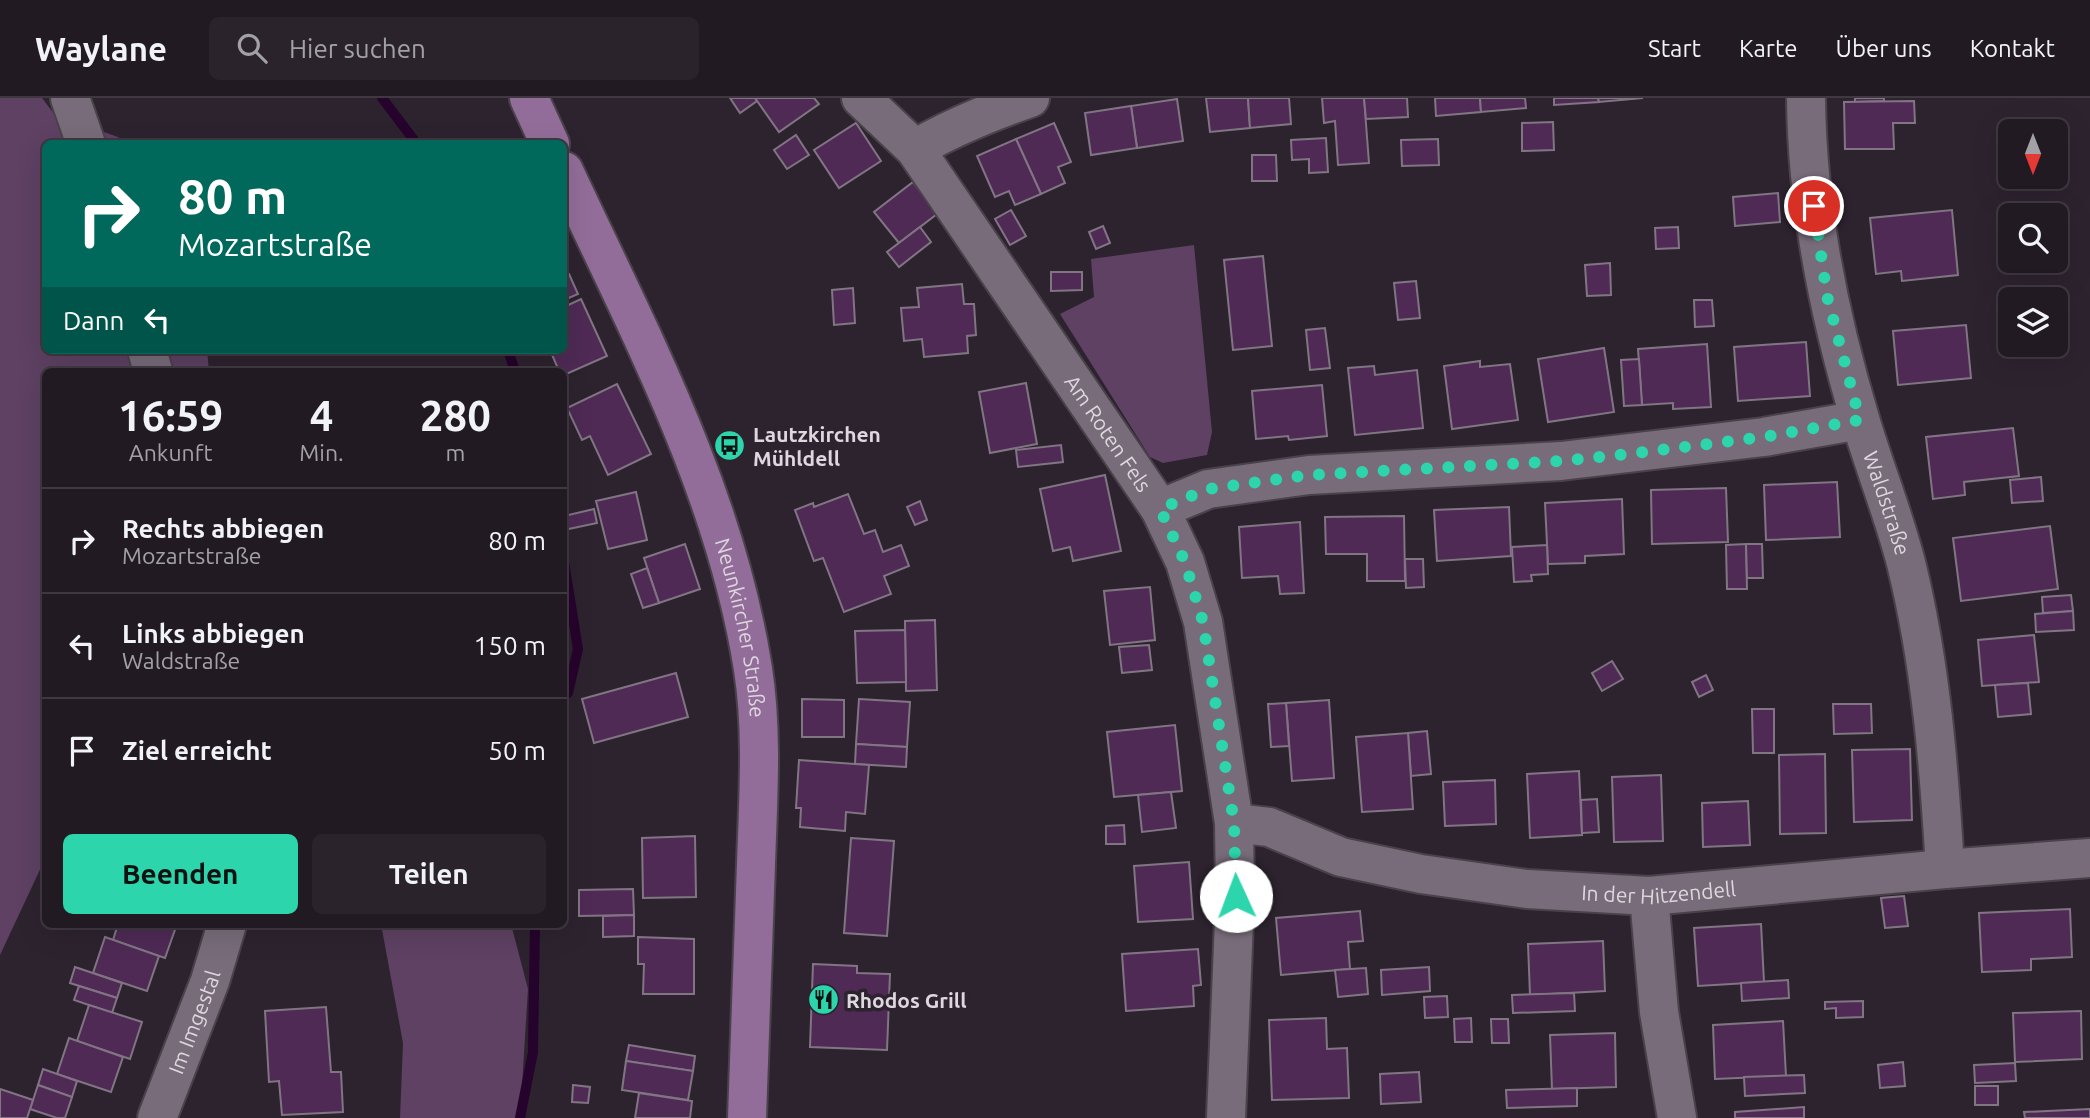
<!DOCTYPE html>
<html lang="de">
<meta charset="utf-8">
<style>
body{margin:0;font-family:Ubuntu,sans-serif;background:#2a232b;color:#f1f3f6;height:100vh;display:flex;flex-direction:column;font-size:26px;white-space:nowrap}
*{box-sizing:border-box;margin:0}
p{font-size:23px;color:#a2a1a6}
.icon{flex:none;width:38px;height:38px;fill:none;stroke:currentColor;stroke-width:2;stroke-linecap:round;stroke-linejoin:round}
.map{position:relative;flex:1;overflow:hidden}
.sheet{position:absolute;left:42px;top:270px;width:525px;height:560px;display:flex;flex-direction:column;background:#221a23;border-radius:10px;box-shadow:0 7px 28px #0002,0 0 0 2px #3f3841}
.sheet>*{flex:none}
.hud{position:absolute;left:42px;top:42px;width:525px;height:214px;border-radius:10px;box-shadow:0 7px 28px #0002,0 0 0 2px #3f3841;background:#00695c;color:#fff;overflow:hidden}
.needle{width:46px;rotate:180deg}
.tools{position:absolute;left:1998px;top:21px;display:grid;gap:14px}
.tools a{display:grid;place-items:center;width:70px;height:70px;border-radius:10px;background:#221a23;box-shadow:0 7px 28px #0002,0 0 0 2px #3f3841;font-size:35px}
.pin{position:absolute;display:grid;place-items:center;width:60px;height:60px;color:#fff;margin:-30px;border:4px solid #fff;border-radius:50%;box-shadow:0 2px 7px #0007}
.me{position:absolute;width:77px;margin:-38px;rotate:358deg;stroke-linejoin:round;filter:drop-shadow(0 0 5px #0008)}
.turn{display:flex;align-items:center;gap:24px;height:147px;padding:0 21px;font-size:32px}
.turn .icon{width:91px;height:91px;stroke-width:2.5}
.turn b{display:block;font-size:49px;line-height:60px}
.then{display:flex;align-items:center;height:66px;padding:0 21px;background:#0003;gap:14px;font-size:26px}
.eta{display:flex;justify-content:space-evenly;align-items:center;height:119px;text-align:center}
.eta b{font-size:42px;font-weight:700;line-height:49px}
.primary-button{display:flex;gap:14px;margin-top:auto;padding:14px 21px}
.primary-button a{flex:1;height:80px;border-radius:10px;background:#2cd5ab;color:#111;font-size:28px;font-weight:700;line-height:80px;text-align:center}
.primary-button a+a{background:#2a232b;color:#f1f3f6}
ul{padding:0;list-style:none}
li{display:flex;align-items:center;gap:21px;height:105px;padding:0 21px;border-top:2px solid #3f3841}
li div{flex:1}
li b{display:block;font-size:26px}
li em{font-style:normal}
header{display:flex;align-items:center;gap:42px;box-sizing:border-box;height:98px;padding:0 35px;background:#221a23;border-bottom:2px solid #3f3841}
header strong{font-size:33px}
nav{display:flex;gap:38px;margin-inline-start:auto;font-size:24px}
.search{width:490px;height:63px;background:#2a232b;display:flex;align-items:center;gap:18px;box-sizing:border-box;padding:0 24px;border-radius:10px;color:#a2a1a6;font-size:26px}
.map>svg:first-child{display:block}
.green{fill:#5e4163}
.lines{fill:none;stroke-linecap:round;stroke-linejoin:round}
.stream{stroke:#26032c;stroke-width:10}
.building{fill:#4e2a55;stroke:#817583;stroke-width:2}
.minor-casing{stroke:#4a424b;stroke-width:42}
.major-casing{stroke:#4a424b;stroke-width:42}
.minor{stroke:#786c7a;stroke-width:38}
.major{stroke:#926d99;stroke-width:38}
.route{stroke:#2cd5ab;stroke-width:12;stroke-dasharray:0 21.6}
.labels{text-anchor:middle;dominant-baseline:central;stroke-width:7;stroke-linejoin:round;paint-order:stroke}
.street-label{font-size:21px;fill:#ded7df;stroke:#2d232f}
.poi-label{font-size:21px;font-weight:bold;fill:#ded7df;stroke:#2d232f;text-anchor:start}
</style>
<header>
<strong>Waylane</strong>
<div class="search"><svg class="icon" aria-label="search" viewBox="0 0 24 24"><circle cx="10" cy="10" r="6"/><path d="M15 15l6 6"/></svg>Hier suchen</div>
<nav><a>Start</a><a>Karte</a><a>Über uns</a><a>Kontakt</a></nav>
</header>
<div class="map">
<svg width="2090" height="1020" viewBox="0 0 2090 1020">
<rect width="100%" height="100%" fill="#2d232f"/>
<g class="green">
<polygon points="0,0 42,0 55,17 118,39 122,45 46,46 46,252 207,252 209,273 46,273 45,761 0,857"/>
<polygon points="1194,147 1212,334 1207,357 1163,365 1150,359 1060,216 1094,199 1091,161"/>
<polygon points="381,826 511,826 528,891 520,1020 400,1020 403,945"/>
</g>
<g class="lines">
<g class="stream">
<polyline points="382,0 417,46"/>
<polyline points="508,252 515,273"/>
<polyline points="564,464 578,551 568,595"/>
<polyline points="520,1020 533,954 535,826"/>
</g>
</g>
<g class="building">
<polygon points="730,0 755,0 757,3 740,15"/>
<polygon points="755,0 814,0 819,6 779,34"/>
<polygon points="1206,0 1248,0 1250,30 1210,34"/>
<polygon points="1248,0 1289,0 1291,26 1250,30"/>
<polygon points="1322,0 1364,0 1369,65 1338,67 1335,23 1324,25"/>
<polygon points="1364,0 1407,0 1408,19 1366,21"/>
<polygon points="1435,0 1480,0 1481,14 1436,18"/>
<polygon points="1480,0 1525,0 1526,10 1481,14"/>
<polygon points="1554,0 1598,0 1599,4 1554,7"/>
<polygon points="1598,0 1643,0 1599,4"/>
<polygon points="1855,0 1884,0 1884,3 1855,4"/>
<polygon points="1177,1 1183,43 1137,50 1131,8"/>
<polygon points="1914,3 1915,25 1893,25 1894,51 1845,51 1844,4"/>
<polygon points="1131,8 1137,50 1091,57 1085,15"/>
<polygon points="1553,24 1554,52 1522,53 1522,25"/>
<polygon points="856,25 881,63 839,90 814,52"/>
<polygon points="1054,25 1071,64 1058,69 1065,85 1041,96 1016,41"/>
<polygon points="796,37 809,57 787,71 774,52"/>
<polygon points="1326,40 1328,74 1309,75 1309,61 1292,62 1291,42"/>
<polygon points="1016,41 1041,96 1015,107 1009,93 995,99 977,58"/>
<polygon points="1438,41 1439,67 1402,68 1401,42"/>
<polygon points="1252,57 1276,57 1277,83 1252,83"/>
<polygon points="913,84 937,116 899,145 874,114"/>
<polygon points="1778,95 1780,124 1735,128 1733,99"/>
<polygon points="1011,112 1026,138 1010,147 995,121"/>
<polygon points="1952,112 1958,177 1902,183 1901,173 1876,176 1870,120"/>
<polygon points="1103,128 1110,145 1096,151 1089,134"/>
<polygon points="920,129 931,144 899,169 887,154"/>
<polygon points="1678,129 1679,150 1656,151 1655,130"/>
<polygon points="1263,158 1272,248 1233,252 1224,162"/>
<polygon points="1610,165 1611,197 1587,198 1585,167"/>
<polygon points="1051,174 1082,174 1082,192 1051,193"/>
<polygon points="569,176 578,196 564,202 564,178"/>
<polygon points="1416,183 1420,220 1398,222 1394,185"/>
<polygon points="962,186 964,206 974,206 976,237 967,238 968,255 924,259 922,241 904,243 901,210 919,209 917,190"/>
<polygon points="853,190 855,225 834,227 832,192"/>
<polygon points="581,201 607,258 564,277 564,273 559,273 550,252 564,252 564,209"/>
<polygon points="1694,202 1712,202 1714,228 1695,229"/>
<polygon points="1966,227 1971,280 1898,287 1893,233"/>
<polygon points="1325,230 1330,270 1310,272 1306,232"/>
<polygon points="1806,244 1810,298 1738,303 1734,249"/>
<polygon points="1707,246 1711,309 1673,311 1673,305 1642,307 1638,251"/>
<polygon points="1604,250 1614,314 1548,324 1538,261"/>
<polygon points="1639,261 1642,307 1624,308 1621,262"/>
<polygon points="1480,263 1480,269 1510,266 1518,322 1452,331 1444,268"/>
<polygon points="1374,268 1375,277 1417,272 1423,330 1355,337 1348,270"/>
<polygon points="1026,285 1037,346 990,355 979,294"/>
<polygon points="617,286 651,356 608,377 590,338 582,342 567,310"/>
<polygon points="1322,287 1327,338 1289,342 1288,338 1256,341 1252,293"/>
<polygon points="2013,330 2019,378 1964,384 1965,397 1933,401 1926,339"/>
<polygon points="1061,347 1063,364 1018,369 1016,352"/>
<polygon points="1105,377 1121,453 1073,463 1070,449 1053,453 1040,391"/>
<polygon points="2041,379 2043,403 2012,405 2010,382"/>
<polygon points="1837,384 1840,439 1766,442 1764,387"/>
<polygon points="1726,390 1728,444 1652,446 1651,392"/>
<polygon points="636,394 647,442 608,451 596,403"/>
<polygon points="848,396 864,436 875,432 883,454 901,447 909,468 884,478 891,496 844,514 823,460 814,463 795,412 813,405 814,409"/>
<polygon points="1622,401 1624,456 1585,458 1585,465 1548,466 1545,405"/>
<polygon points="920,403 927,422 915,427 907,409"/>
<polygon points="1509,409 1511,458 1437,463 1434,412"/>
<polygon points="594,411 597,425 564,432 564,418"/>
<polygon points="1404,418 1405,483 1367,483 1367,456 1326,456 1325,419"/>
<polygon points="1300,424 1304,495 1280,496 1278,478 1242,480 1239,429"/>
<polygon points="2050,428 2058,491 1961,503 1953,440"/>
<polygon points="685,446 700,491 659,505 644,460"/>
<polygon points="1746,446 1747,491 1727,491 1726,447"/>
<polygon points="1746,446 1762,446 1763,480 1747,480"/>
<polygon points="1547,447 1548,476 1531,477 1532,483 1514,484 1512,449"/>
<polygon points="1405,461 1423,461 1424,489 1406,490"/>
<polygon points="647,470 659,505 643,510 631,476"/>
<polygon points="1150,489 1155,542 1110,547 1104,493"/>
<polygon points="2071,497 2073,513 2043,515 2042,499"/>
<polygon points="2073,513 2074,532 2036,534 2035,516"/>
<polygon points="935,522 937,592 906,593 905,523"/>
<polygon points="905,532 906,584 857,585 855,533"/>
<polygon points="2034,537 2039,584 1982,588 1978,542"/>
<polygon points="1149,547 1152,572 1122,575 1119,549"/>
<polygon points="1612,563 1623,581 1602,593 1592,575"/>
<polygon points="676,575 688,619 594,645 582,601"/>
<polygon points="1706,577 1713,592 1699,599 1692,584"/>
<polygon points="2028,585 2031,616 1998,619 1995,587"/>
<polygon points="802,601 844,602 844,639 802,639"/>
<polygon points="859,601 910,604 907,649 856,646"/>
<polygon points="1329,602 1334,680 1292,683 1286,605"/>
<polygon points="1286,605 1289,648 1271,649 1268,606"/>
<polygon points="1833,606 1871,606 1872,635 1834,636"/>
<polygon points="1752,611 1774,611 1774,655 1753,655"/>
<polygon points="1175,627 1182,693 1114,699 1107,634"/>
<polygon points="1427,633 1431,676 1411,678 1408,635"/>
<polygon points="1408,635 1413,711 1362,714 1356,639"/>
<polygon points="856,646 907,649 906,669 855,666"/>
<polygon points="1910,651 1912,722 1854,724 1852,652"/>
<polygon points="1825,656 1826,735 1780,736 1779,657"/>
<polygon points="799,662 869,667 865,716 846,714 845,733 800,729 801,710 796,710"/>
<polygon points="1579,673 1582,737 1530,740 1527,676"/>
<polygon points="1661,677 1663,743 1614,744 1612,679"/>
<polygon points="1495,682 1496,726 1445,728 1443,684"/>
<polygon points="1171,694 1176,730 1142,734 1138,697"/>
<polygon points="1597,701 1599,734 1582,735 1581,702"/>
<polygon points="1748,703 1750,747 1703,749 1702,705"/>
<polygon points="1124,727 1125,746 1106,746 1106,728"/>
<polygon points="695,738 696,799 643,800 642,740"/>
<polygon points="851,740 894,743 887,838 844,835"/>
<polygon points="1189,764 1193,821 1138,824 1134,768"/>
<polygon points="633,791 634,817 579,818 579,792"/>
<polygon points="1904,798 1908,828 1885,830 1881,800"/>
<polygon points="2070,811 2072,859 2031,861 2031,872 1982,874 1979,815"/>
<polygon points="1360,813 1363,843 1348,844 1350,871 1281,877 1276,820"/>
<polygon points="634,817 634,838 603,839 603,818"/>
<polygon points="118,826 177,826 165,860 113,842"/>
<polygon points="1761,826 1764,884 1698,888 1694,830"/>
<polygon points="105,839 159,858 147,893 93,875"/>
<polygon points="638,839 694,841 694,896 643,896 644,866 638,866"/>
<polygon points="1603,843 1605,893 1530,897 1528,846"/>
<polygon points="1198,851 1201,887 1193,888 1194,908 1126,913 1122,856"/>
<polygon points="813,866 857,868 857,875 890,876 887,952 810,949"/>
<polygon points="75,869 122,885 117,900 70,885"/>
<polygon points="1429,869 1430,893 1382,897 1381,872"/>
<polygon points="1366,870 1368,896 1338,899 1335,872"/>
<polygon points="1788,882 1789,900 1742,903 1741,885"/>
<polygon points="79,888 117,900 112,915 74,902"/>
<polygon points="1574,895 1575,913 1513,915 1512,897"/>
<polygon points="1447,898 1448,919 1425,920 1424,899"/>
<polygon points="1863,903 1863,919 1836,920 1836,910 1825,911 1825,904"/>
<polygon points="89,907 142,924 130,961 77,943"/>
<polygon points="326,909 331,974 341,974 343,1014 282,1017 279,983 269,984 265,913"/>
<polygon points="2081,913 2082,961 2015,964 2013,915"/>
<polygon points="1326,920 1327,951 1347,950 1349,1000 1272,1002 1269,922"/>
<polygon points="1471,920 1472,944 1455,944 1454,921"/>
<polygon points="1491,921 1508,921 1509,945 1492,945"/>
<polygon points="1783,923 1786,978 1715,981 1713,927"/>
<polygon points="1615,935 1616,989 1552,991 1550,937"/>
<polygon points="69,940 123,959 111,994 57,976"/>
<polygon points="629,947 695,958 693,973 626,963"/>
<polygon points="626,963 693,973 688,1002 622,992"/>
<polygon points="1903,964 1905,988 1880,990 1878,967"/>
<polygon points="2015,965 2016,983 1975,985 1974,967"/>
<polygon points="43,971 77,983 72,999 38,987"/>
<polygon points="1419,974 1421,1004 1381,1006 1380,976"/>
<polygon points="1804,977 1805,995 1745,998 1744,979"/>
<polygon points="38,987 72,999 65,1020 57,1020 30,1011"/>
<polygon points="573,987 590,989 588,1005 572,1004"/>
<rect x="1975" y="988" width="23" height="19"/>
<polygon points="1577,990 1577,1008 1507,1010 1506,992"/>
<polygon points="0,991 33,1002 27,1020 0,1020"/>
<polygon points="639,995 692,1003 690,1020 635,1020"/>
<polygon points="1804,1009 1804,1020 1735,1020 1735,1014"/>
<polygon points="2090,1011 2090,1020 2025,1020 2024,1014"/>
</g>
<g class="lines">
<defs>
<g id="minor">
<polyline points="70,0 86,46"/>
<path id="s1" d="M861,0L915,51L1160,411L1185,464L1203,524L1234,725L1235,798L1226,1020"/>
<path id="s2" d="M1806,0C1807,110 1829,219 1861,324C1875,371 1894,418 1906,465C1931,566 1939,668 1945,771"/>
<path d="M915,51C952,29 990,14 1030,0"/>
<polyline points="147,252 153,273"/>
<polyline points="1160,411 1208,391 1309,377 1561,363 1764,339 1860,322"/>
<path id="s3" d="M1234,725L1269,729L1341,759L1421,776L1527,791L1649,798L1945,771L2090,760"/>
<polyline points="1649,798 1659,914 1677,1020"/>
<path id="s4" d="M157,1020L210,883L227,826"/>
</g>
<g id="major">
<polyline points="529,0 550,46"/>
<path id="s5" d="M564,73C639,234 725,393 753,571C763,635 758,702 756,766C753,851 750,935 747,1020"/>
</g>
</defs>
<use href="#minor" class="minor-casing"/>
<use href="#major" class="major-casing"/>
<use href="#minor" class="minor"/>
<use href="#major" class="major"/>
</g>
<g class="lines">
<polyline class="route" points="1236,798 1234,725 1203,524 1185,464 1160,411 1208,391 1308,377 1561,363 1628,356 1764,339 1860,322 1827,198 1814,108"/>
</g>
<defs>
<symbol id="bus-disc" viewBox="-11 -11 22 22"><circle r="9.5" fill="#2cd5ab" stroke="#2d232f"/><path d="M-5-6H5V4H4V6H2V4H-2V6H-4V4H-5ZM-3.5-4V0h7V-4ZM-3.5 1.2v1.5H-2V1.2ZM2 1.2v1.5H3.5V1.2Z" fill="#111"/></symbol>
<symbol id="restaurant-disc" viewBox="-11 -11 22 22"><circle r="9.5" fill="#2cd5ab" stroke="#2d232f"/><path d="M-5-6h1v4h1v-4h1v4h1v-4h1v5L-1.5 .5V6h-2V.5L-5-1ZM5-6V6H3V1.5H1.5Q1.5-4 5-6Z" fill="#111"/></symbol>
</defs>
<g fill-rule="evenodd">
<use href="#bus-disc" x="712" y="330" width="35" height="35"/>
<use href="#restaurant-disc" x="806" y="884" width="35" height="35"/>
</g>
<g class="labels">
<g class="street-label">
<text stroke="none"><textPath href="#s1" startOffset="418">Am Roten Fels</textPath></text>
<text stroke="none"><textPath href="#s2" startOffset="415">Waldstraße</textPath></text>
<text stroke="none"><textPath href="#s5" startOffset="492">Neunkircher Straße</textPath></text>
<text stroke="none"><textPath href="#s3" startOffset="434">In der Hitzendell</textPath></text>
<text stroke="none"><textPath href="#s4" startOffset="103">Im Imgestal</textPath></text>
</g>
<g class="poi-label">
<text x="753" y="336">Lautzkirchen<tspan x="753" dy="24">Mühldell</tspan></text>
<text x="846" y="902">Rhodos Grill</text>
</g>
</g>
</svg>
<div class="tools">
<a><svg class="needle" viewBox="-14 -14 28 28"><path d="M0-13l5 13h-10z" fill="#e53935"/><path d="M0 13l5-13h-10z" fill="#a2a1a6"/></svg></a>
<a><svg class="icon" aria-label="search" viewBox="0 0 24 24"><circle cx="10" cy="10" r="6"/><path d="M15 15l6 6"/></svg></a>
<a><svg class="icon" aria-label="layers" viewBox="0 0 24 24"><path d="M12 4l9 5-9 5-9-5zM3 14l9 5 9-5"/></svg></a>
</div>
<div class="pin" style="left:1814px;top:108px;background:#d93025"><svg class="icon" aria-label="arrive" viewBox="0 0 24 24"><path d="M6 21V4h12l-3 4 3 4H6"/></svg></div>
<svg class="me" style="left:1236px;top:798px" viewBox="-20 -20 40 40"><circle r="19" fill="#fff"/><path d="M0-13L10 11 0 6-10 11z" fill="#2cd5ab"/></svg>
<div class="hud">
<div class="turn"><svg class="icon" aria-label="right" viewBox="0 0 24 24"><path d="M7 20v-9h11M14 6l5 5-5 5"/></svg><div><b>80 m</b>Mozartstraße</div></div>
<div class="then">Dann<svg class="icon" aria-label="left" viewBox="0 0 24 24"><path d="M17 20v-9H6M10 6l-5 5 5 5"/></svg></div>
</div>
<section class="sheet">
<div class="eta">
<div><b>16:59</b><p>Ankunft</p></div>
<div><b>4</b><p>Min.</p></div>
<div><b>280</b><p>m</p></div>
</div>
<ul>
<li><svg class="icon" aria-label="right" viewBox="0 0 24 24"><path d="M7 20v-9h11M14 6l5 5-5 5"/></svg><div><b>Rechts abbiegen</b><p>Mozartstraße</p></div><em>80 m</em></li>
<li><svg class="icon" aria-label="left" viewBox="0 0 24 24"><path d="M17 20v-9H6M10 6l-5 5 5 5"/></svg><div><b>Links abbiegen</b><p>Waldstraße</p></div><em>150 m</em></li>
<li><svg class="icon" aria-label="arrive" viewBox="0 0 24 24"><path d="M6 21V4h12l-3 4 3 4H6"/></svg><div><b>Ziel erreicht</b></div><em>50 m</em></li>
</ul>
<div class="primary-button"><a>Beenden</a><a>Teilen</a></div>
</section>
</div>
